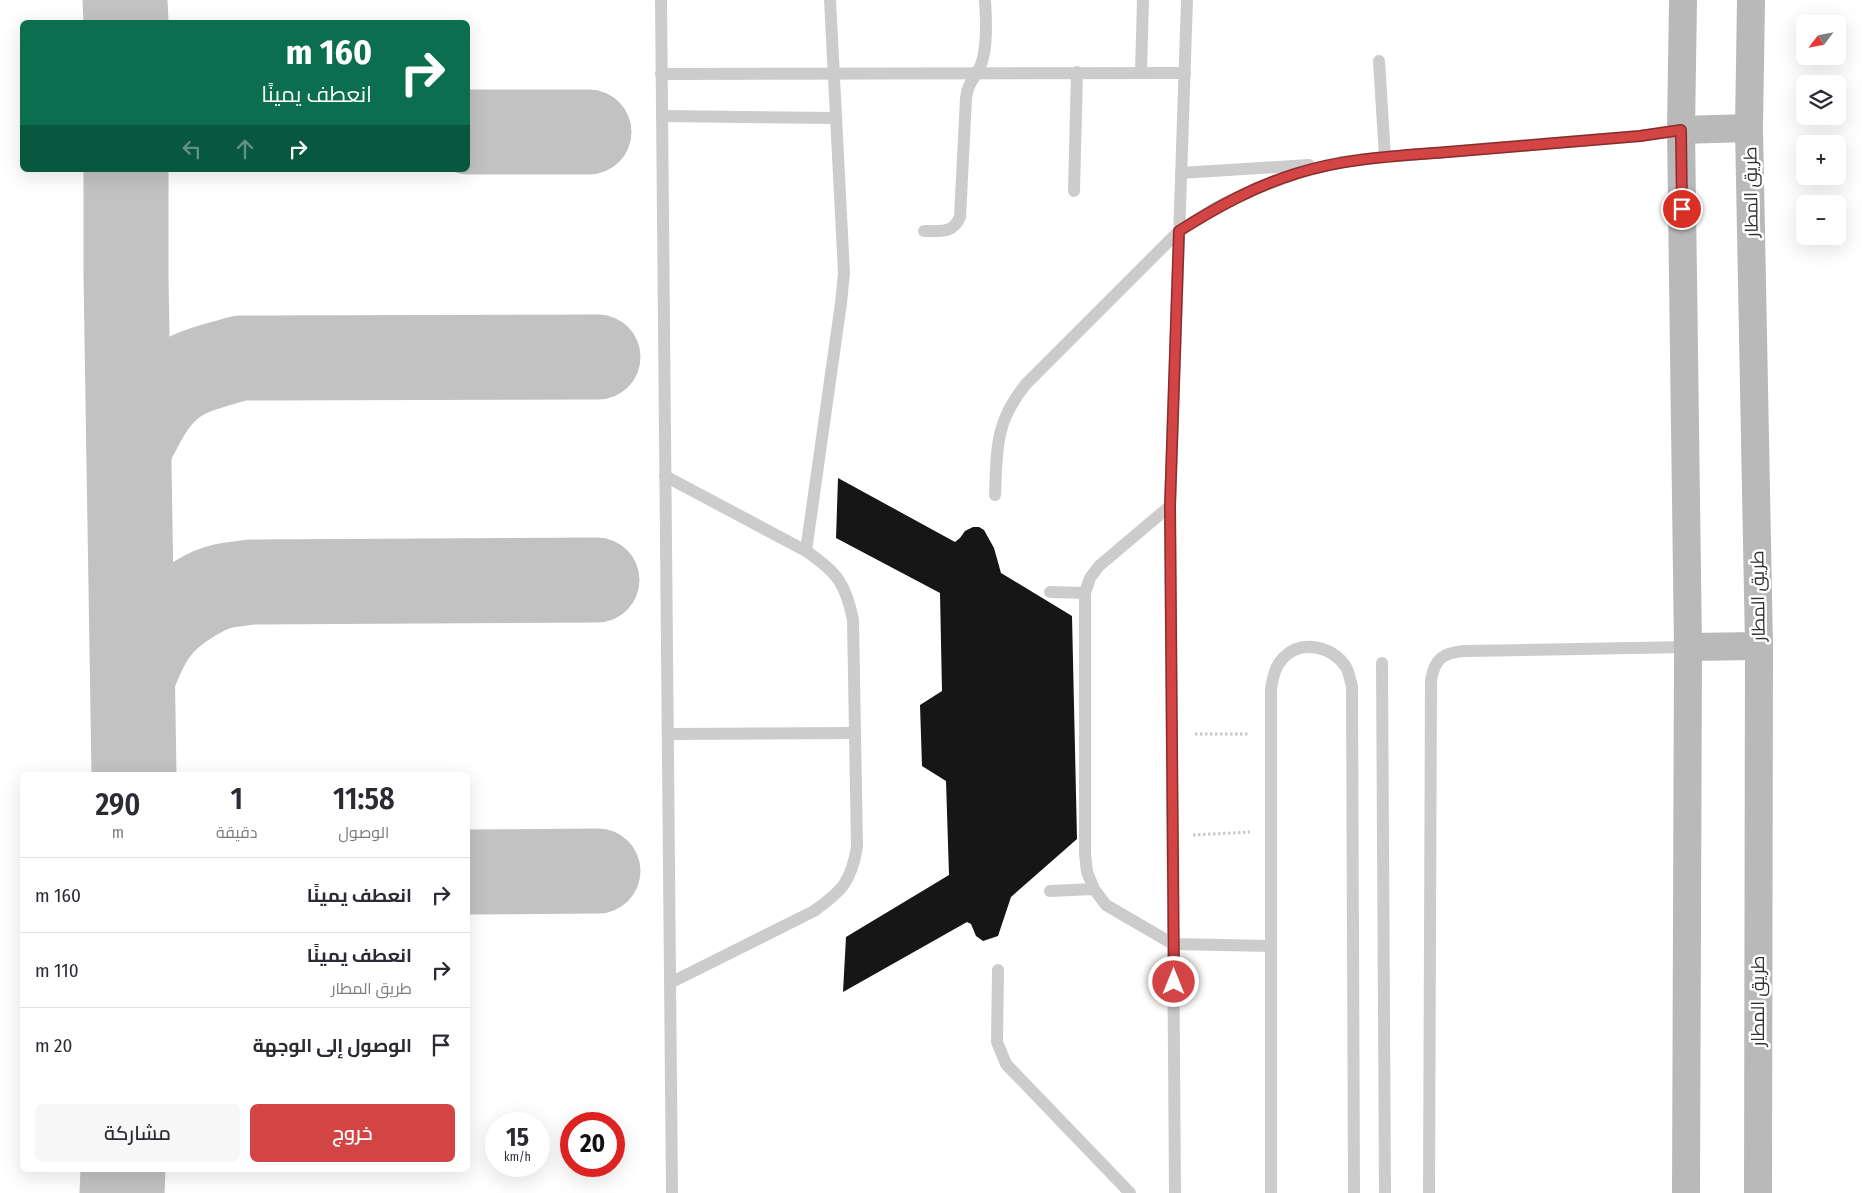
<!DOCTYPE html>
<html lang="ar">
<meta charset="utf-8">
<style>
body{margin:0;font-family:"Fira Sans Condensed",Cairo,sans-serif;background:#f7f7f7;color:#2b2b33;direction:rtl;height:100vh;display:flex;flex-direction:column;font-size:19px;white-space:nowrap}
*{box-sizing:border-box;margin:0}
p{font-size:16px;color:#7c7c81}
.icon{flex:none;width:28px;height:28px;fill:none;stroke:currentColor;stroke-width:2;stroke-linecap:round;stroke-linejoin:round}
.map{position:relative;flex:1;overflow:hidden;direction:ltr}
.details{position:absolute;left:20px;top:772px;width:450px;height:400px;display:flex;flex-direction:column;background:#fff;border-radius:8px;box-shadow:0 5px 20px #0002;direction:rtl}
.details>*{flex:none}
.guide{position:absolute;left:20px;top:20px;width:450px;height:152px;border-radius:8px;box-shadow:0 5px 20px #0002;direction:rtl;background:#0b6e4f;color:#fff;overflow:hidden}
.needle{width:32px;rotate:238deg}
.fabs{position:absolute;left:1796px;top:15px;display:grid;gap:10px}
.fabs a{display:grid;place-items:center;width:50px;height:50px;border-radius:8px;background:#fff;box-shadow:0 5px 20px #0002;font-size:25px}
.speed{position:absolute;left:485px;top:1112px;display:flex;gap:10px;font-size:25px;font-weight:700;text-align:center}
.speed>*{display:grid;place-content:center;width:65px;height:65px;border-radius:50%;background:#fff;box-shadow:0 5px 20px #0002;line-height:1}
.speed small{font-size:12px;font-weight:400}
.speed .limit{border:8px solid #d22;background:#fff;color:#111}
.pin{position:absolute;display:grid;place-items:center;width:42px;height:42px;color:#fff;margin:-21px;border:2px solid #fff;border-radius:50%;box-shadow:0 1px 5px #0007}
.me{position:absolute;width:55px;margin:-28px;rotate:0deg;stroke-linejoin:round;filter:drop-shadow(0 0 4px #0008)}
.turn{display:flex;align-items:center;gap:18px;height:105px;padding:0 15px;font-size:22px}
.turn .icon{width:65px;height:65px;stroke-width:2.5}
.turn b{display:block;font-size:35px;line-height:42px}
.lanes{display:flex;align-items:center;height:48px;padding:0 15px;background:#0003;justify-content:center;gap:25px;direction:ltr}
.lanes .off{opacity:.35}
.eta{display:flex;justify-content:space-evenly;align-items:center;height:85px;text-align:center}
.eta b{font-size:30px;font-weight:600;line-height:35px}
.button{display:flex;gap:10px;margin-top:auto;padding:10px 15px}
.button a{flex:1;height:58px;border-radius:8px;background:#d24544;color:#fff;font-size:20px;font-weight:600;line-height:58px;text-align:center}
.button a+a{background:#f7f7f7;color:#2b2b33}
ul{padding:0;list-style:none}
li{display:flex;align-items:center;gap:15px;height:75px;padding:0 15px;border-top:1px solid #e1e1e2}
li div{flex:1}
li b{display:block;font-size:19px}
li em{font-style:normal}
.map>svg:first-child{display:block}
.lines{fill:none;stroke-linecap:round;stroke-linejoin:round}
.taxiway{stroke:#c2c2c2;stroke-width:85}
.building{fill:#161616}
.path{stroke:#c9c9c9;stroke-width:3;stroke-dasharray:2.5 2.5;stroke-linecap:butt}
.lane{stroke:#ccc;stroke-width:12}
.secondary{stroke:#b9b9b9;stroke-width:28}
.route-casing{stroke:#882d2c;stroke-width:12}
.route{stroke:#d24544;stroke-width:9}
.labels{text-anchor:middle;dominant-baseline:central;stroke-width:5;stroke-linejoin:round;paint-order:stroke}
.street-label{font-size:18px;fill:#2f2f2f;stroke:#fff}
</style>
<div class="map">
<svg width="1862" height="1193" viewBox="0 0 1862 1193">
<rect width="100%" height="100%" fill="#fff"/>
<g class="lines">
<g class="taxiway">
<polyline points="125,0 126,22"/>
<polyline points="468,132 589,132"/>
<polyline points="126,170 126,276 134,775"/>
<path d="M129,449C142,423 155,393 182,378C199,368 221,364 240,358L598,357"/>
<path d="M133,677C147,641 158,620 192,600C201,595 210,589 220,587C230,584 241,584 251,582L597,580"/>
<polyline points="468,872 598,871"/>
<polyline points="122,1193 123,1170"/>
</g>
</g>
<polygon class="building" points="838,478 955,542 960,538 965,531 973,527 979,527 984,530 994,548 1001,573 1072,616 1077,839 1011,897 998,936 983,941 976,936 971,924 967,922 843,992 846,937 949,875 946,781 922,766 920,705 942,691 940,593 836,538"/>
<g class="lines">
<g class="path">
<polyline points="1195,734 1249,734"/>
<polyline points="1193,835 1250,832"/>
</g>
<g class="lane">
<polyline points="661,0 672,1193"/>
<polyline points="1379,61 1385,157"/>
<polyline points="1141,72 1143,0"/>
<polyline points="661,74 1185,73"/>
<polyline points="662,116 836,118"/>
<polyline points="1181,173 1309,165"/>
<polyline points="1074,191 1077,72"/>
<path d="M924,231C940,231 953,234 960,217L966,98C968,82 974,80 980,67C988,49 986,19 985,0"/>
<path d="M665,476L806,551C837,572 846,584 853,620L857,847C851,882 842,891 814,911L670,983"/>
<path d="M995,495C997,448 995,422 1026,384L1179,231L1217,207L1257,188L1298,173L1341,162L1385,157L1640,136L1681,130"/>
<polyline points="1170,506 1099,566 1090,578 1085,593 1085,854 1087,872 1094,889 1106,905 1173,944 1271,946"/>
<polyline points="806,551 841,303 844,273 830,0"/>
<polyline points="1050,592 1085,593"/>
<polyline points="1382,663 1385,1193"/>
<polyline points="668,734 855,733"/>
<polyline points="1050,891 1094,889"/>
<polyline points="998,970 997,1042 1006,1064 1130,1193"/>
<polyline points="1175,1193 1170,506 1187,0"/>
<path d="M1271,1193V689C1273,677 1275,666 1284,657C1303,639 1333,647 1346,667C1349,672 1350,680 1352,686L1354,1193"/>
<path d="M1429,1193L1431,680C1435,658 1443,653 1464,651L1688,647"/>
</g>
<g class="secondary">
<polyline points="1683,0 1681,130 1688,647 1686,1193"/>
<polyline points="1751,0 1749,128 1759,646 1758,1193"/>
<polyline points="1681,130 1749,128"/>
<polyline points="1688,647 1759,646"/>
</g>
</g>
<g class="lines">
<defs>
<path id="route" d="M1174,982L1170,506L1179,231C1217,207 1255,186 1298,173C1346,158 1397,156 1448,152C1512,147 1576,141 1640,136L1681,130L1682,209"/>
</defs>
<use href="#route" class="route-casing"/>
<use href="#route" class="route"/>
</g>
<g class="labels">
<g class="street-label">
<text transform="translate(1751 192) rotate(-91)">طريق المطار</text>
<text transform="translate(1758 596) rotate(-91)">طريق المطار</text>
<text transform="translate(1758 1001) rotate(-90)">طريق المطار</text>
</g>
</g>
</svg>
<div class="fabs">
<a><svg class="needle" viewBox="-14 -14 28 28"><path d="M0-13l5 13h-10z" fill="#e53935"/><path d="M0 13l5-13h-10z" fill="#7c7c81"/></svg></a>
<a><svg class="icon" aria-label="layers" viewBox="0 0 24 24"><path d="M12 4l9 5-9 5-9-5zM3 14l9 5 9-5"/></svg></a>
<a>+</a>
<a>−</a>
</div>
<div class="speed"><div>15<small>km/h</small></div><div class="limit">20</div></div>
<div class="pin" style="left:1682px;top:209px;background:#d93025"><svg class="icon" aria-label="arrive" viewBox="0 0 24 24"><path d="M6 21V4h12l-3 4 3 4H6"/></svg></div>
<svg class="me" style="left:1174px;top:982px" viewBox="-20 -20 40 40"><circle r="17" fill="#d24544" stroke="#fff" stroke-width="3"/><path d="M0-11L8 9 0 5-8 9z" fill="#fff"/></svg>
<div class="guide">
<div class="turn"><svg class="icon" aria-label="right" viewBox="0 0 24 24"><path d="M7 20v-9h11M14 6l5 5-5 5"/></svg><div><b>160 m</b>انعطف يمينًا</div></div>
<div class="lanes"><svg class="icon off" aria-label="left" viewBox="0 0 24 24"><path d="M17 20v-9H6M10 6l-5 5 5 5"/></svg><svg class="icon off" aria-label="ahead" viewBox="0 0 24 24"><path d="M12 20V5M6 11l6-6 6 6"/></svg><svg class="icon" aria-label="right" viewBox="0 0 24 24"><path d="M7 20v-9h11M14 6l5 5-5 5"/></svg></div>
</div>
<section class="details">
<div class="eta">
<div><b>11:58</b><p>الوصول</p></div>
<div><b>1</b><p>دقيقة</p></div>
<div><b>290</b><p>m</p></div>
</div>
<ul>
<li><svg class="icon" aria-label="right" viewBox="0 0 24 24"><path d="M7 20v-9h11M14 6l5 5-5 5"/></svg><div><b>انعطف يمينًا</b></div><em>160 m</em></li>
<li><svg class="icon" aria-label="right" viewBox="0 0 24 24"><path d="M7 20v-9h11M14 6l5 5-5 5"/></svg><div><b>انعطف يمينًا</b><p>طريق المطار</p></div><em>110 m</em></li>
<li><svg class="icon" aria-label="arrive" viewBox="0 0 24 24"><path d="M6 21V4h12l-3 4 3 4H6"/></svg><div><b>الوصول إلى الوجهة</b></div><em>20 m</em></li>
</ul>
<div class="button"><a>خروج</a><a>مشاركة</a></div>
</section>
</div>
